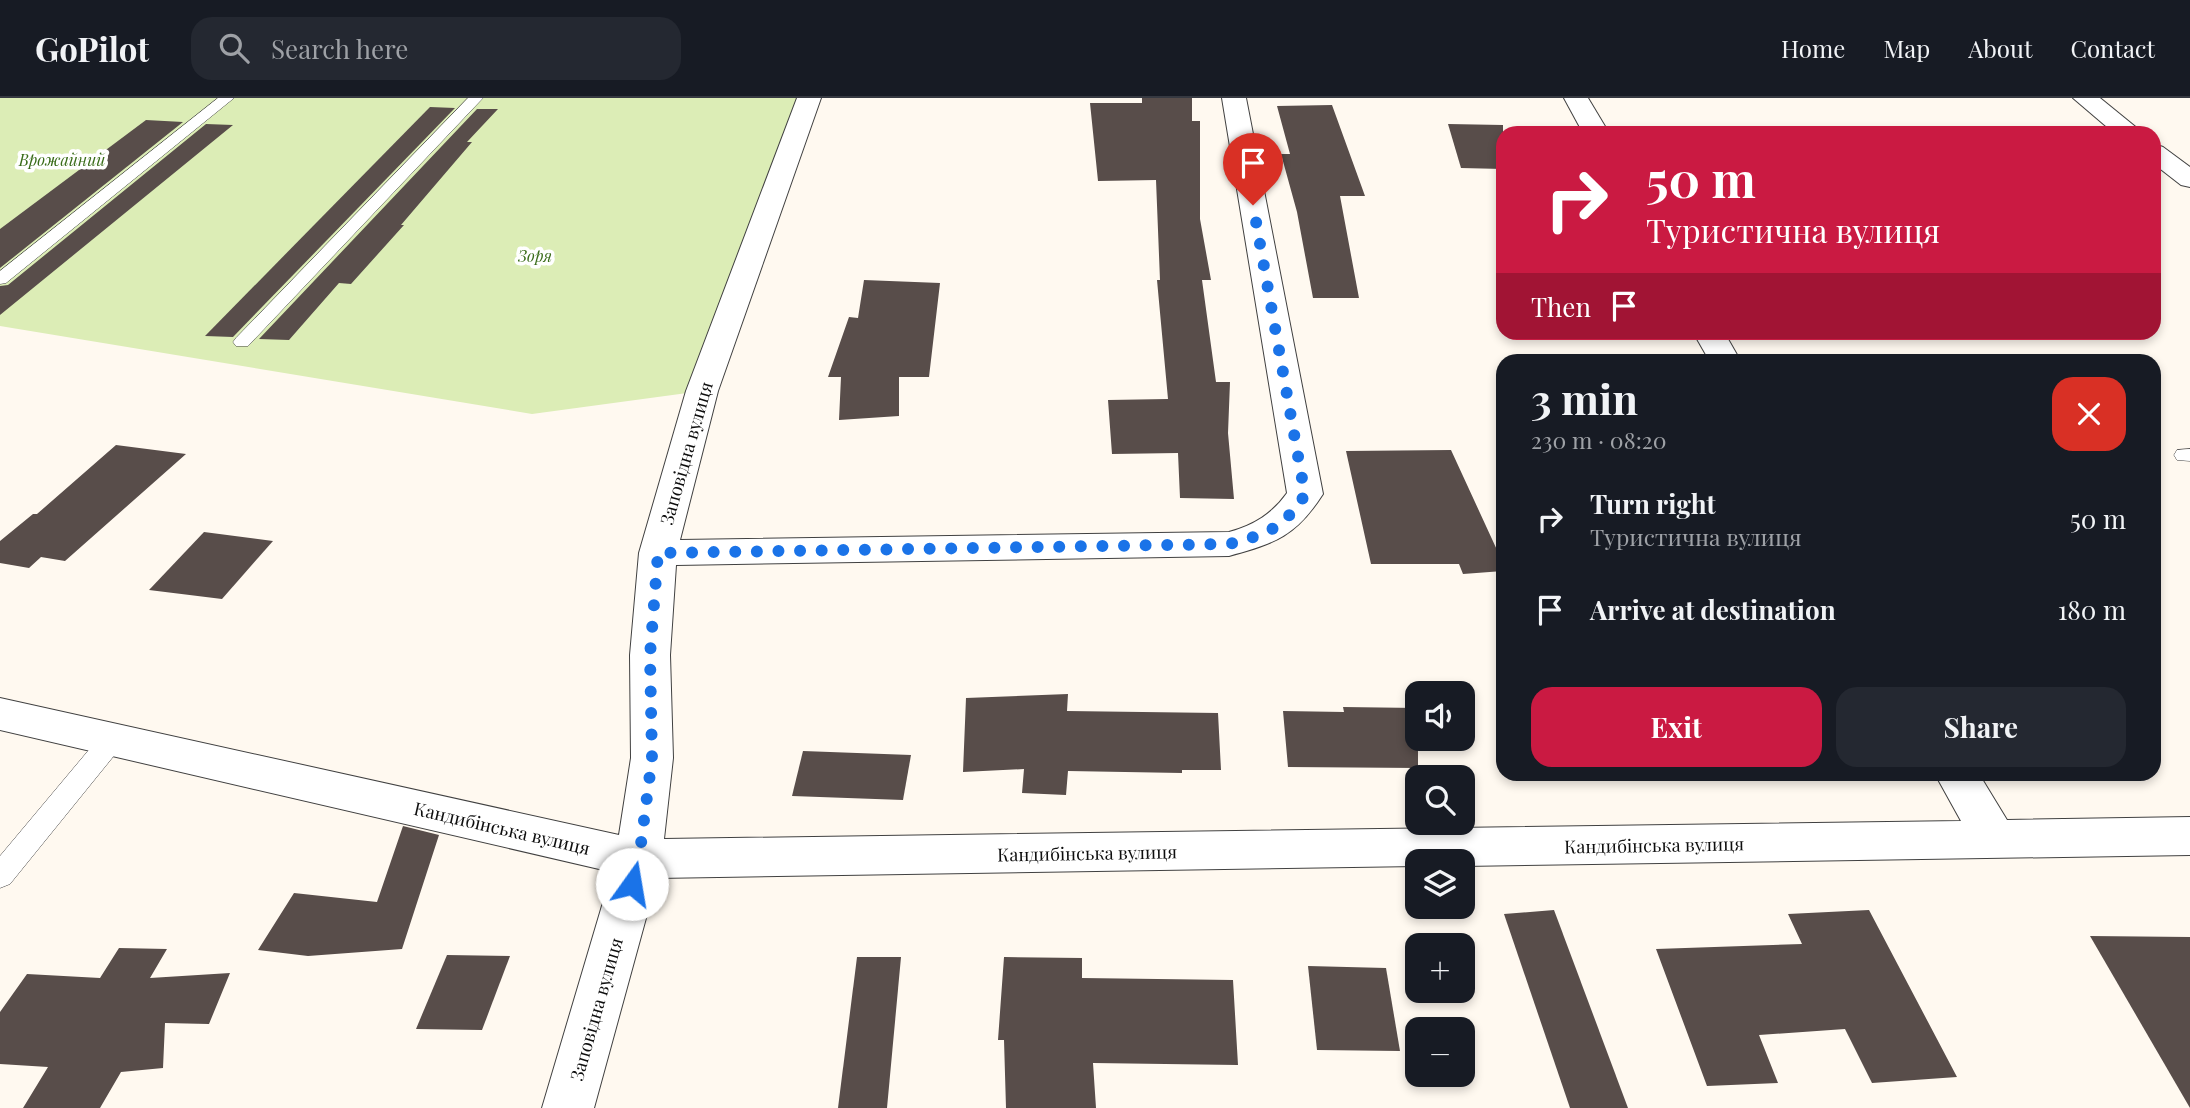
<!DOCTYPE html>
<meta charset="utf-8">
<style>
body{margin:0;font-family:"Playfair Display",serif;background:#242831;color:#f1f3f6;height:100vh;display:flex;flex-direction:column;font-size:26px;white-space:nowrap}
*{box-sizing:border-box;margin:0}
p{font-size:23px;color:#9ea1a6}
.icon{flex:none;width:38px;height:38px;fill:none;stroke:currentColor;stroke-width:2;stroke-linecap:round;stroke-linejoin:round}
.map{position:relative;flex:1;overflow:hidden}
.drawer{position:absolute;left:1496px;top:256px;width:665px;height:427px;display:flex;flex-direction:column;background:#171b24;border-radius:21px;box-shadow:0 4px 10px #0003}
.drawer>*{flex:none}
.top-card{position:absolute;left:1496px;top:28px;width:665px;height:214px;border-radius:21px;box-shadow:0 4px 10px #0003;background:#ca1a42;color:#fff;overflow:hidden}
.buttons{position:absolute;left:1405px;top:583px;display:grid;gap:14px}
.buttons a{display:grid;place-items:center;width:70px;height:70px;border-radius:14px;background:#171b24;box-shadow:0 4px 10px #0003;font-size:35px}
.pin{position:absolute;display:grid;place-items:center;width:60px;height:60px;color:#fff;margin:-72px -30px;border-radius:50% 50% 50% 0;rotate:-45deg;box-shadow:0 0 7px #0007}
.pin .icon{rotate:45deg}
.me{position:absolute;width:77px;margin:-38px;rotate:13deg;stroke-linejoin:round;filter:drop-shadow(0 0 5px #0008)}
.turn{display:flex;align-items:center;gap:24px;height:147px;padding:0 35px;font-size:32px}
.turn .icon{width:91px;height:91px;stroke-width:2.5}
.turn b{display:block;font-size:49px;line-height:60px}
.then{display:flex;align-items:center;height:66px;padding:0 35px;background:#0003;gap:14px;font-size:26px}
.round{display:grid;place-items:center;flex:none;width:74px;height:74px;border-radius:21px;background:#242831}
.overview{display:flex;align-items:center;justify-content:space-between;height:119px;padding:0 35px}
h1{font-size:42px;font-weight:700;line-height:52px}
.button{display:flex;gap:14px;margin-top:auto;padding:14px 35px}
.button a{flex:1;height:80px;border-radius:21px;background:#ca1a42;color:#fff;font-size:28px;font-weight:700;line-height:80px;text-align:center}
.button a+a{background:#242831;color:#f1f3f6}
ul{padding:0;list-style:none}
li{display:flex;align-items:center;gap:21px;height:91px;padding:0 35px}
li div{flex:1}
li b{display:block;font-size:26px}
li em{font-style:normal}
header{display:flex;align-items:center;gap:42px;box-sizing:border-box;height:98px;padding:0 35px;background:#171b24;border-bottom:2px solid #363941}
header strong{font-size:33px}
nav{display:flex;gap:38px;margin-inline-start:auto;font-size:24px}
.search{width:490px;height:63px;background:#242831;display:flex;align-items:center;gap:18px;box-sizing:border-box;padding:0 24px;border-radius:21px;color:#9ea1a6;font-size:26px}
.map>svg:first-child{display:block}
.green{fill:#dcedb6}
.building{fill:#584d4a}
.lines{fill:none;stroke-linecap:round;stroke-linejoin:round}
.service-casing{stroke:#414141;stroke-width:1}
.minor-casing{stroke:#414141;stroke-width:2}
.service{fill:#fff;fill-rule:evenodd}
.minor{fill:#fff;fill-rule:evenodd}
.route{stroke:#1a73e8;stroke-width:12;stroke-dasharray:0 21.6}
.labels{text-anchor:middle;dominant-baseline:central;stroke-width:7;stroke-linejoin:round;paint-order:stroke}
.far-park-label{font-size:16px;font-style:italic;fill:#396c19;stroke:#fff}
.street-label{font-size:18px;fill:#0e0e0e;stroke:#fff}
</style>
<header>
<strong>GoPilot</strong>
<div class="search"><svg class="icon" aria-label="search" viewBox="0 0 24 24"><circle cx="10" cy="10" r="6"/><path d="M15 15l6 6"/></svg>Search here</div>
<nav><a>Home</a><a>Map</a><a>About</a><a>Contact</a></nav>
</header>
<div class="map">
<svg width="2190" height="1010" viewBox="0 0 2190 1010">
<rect width="100%" height="100%" fill="#fff9f0"/>
<polygon class="green" points="0,0 809,0 702,293 532,316 0,228"/>
<g class="building">
<polygon points="1142,0 1192,0 1192,23 1200,23 1200,121 1211,182 1202,182 1216,284 1230,284 1228,335 1234,401 1180,400 1178,355 1112,356 1108,302 1168,301 1157,182 1160,182 1156,82 1098,83 1090,5 1142,5"/>
<polygon points="1332,7 1365,98 1340,98 1359,200 1313,200 1297,114 1281,56 1290,56 1277,8"/>
<polygon points="430,9 455,10 233,239 205,238"/>
<polygon points="477,11 498,11 467,44 472,44 401,127 404,127 351,186 339,185 289,242 259,241"/>
<polygon points="146,22 183,24 0,170 0,131"/>
<polygon points="206,26 233,27 0,217 0,188 8,187"/>
<polygon points="1448,26 1503,27 1503,71 1461,70"/>
<polygon points="864,182 940,185 929,279 899,279 899,318 839,322 841,279 828,279 849,219 858,220"/>
<polygon points="116,347 186,356 65,463 41,459 29,470 0,465 0,443 33,416 37,416"/>
<polygon points="1451,352 1503,465 1503,473 1463,476 1459,466 1371,466 1346,353"/>
<polygon points="204,434 273,443 222,501 149,492"/>
<polygon points="1068,596 1067,613 1218,615 1221,672 1182,672 1182,675 1068,673 1066,697 1022,695 1024,671 963,674 966,600"/>
<polygon points="1343,609 1418,610 1418,670 1288,669 1283,613 1344,614"/>
<polygon points="803,653 911,657 903,702 792,698"/>
<polygon points="403,728 439,737 402,851 308,858 258,852 294,795 377,804"/>
<polygon points="1554,812 1628,1010 1570,1010 1504,816"/>
<polygon points="1869,812 1957,979 1872,985 1845,931 1759,937 1778,985 1707,988 1656,851 1802,846 1788,816"/>
<polygon points="2090,838 2190,839 2190,1010"/>
<polygon points="119,850 167,851 150,880 230,875 209,926 165,925 163,970 121,974 100,1010 23,1010 48,969 0,966 0,914 27,876 100,880"/>
<polygon points="447,857 510,858 482,932 416,931"/>
<polygon points="857,859 901,859 887,1010 838,1010"/>
<polygon points="1004,859 1082,860 1082,880 1233,882 1238,967 1093,965 1096,1010 1006,1010 1004,942 998,942"/>
<polygon points="1308,868 1386,870 1400,953 1317,952"/>
</g>
<g class="lines">
<defs>
<g id="service">
<polygon points="218,0 234,0 6,185 0,186 0,173"/>
<polygon points="468,0 483,0 248,248 236,248 233,244 236,240"/>
<polygon points="2190,351 2190,363 2177,362 2174,357 2177,352"/>
<polygon points="112,632 121,635 125,642 121,649 10,786 0,790 0,758 103,635"/>
</g>
<g id="minor">
<path d="M797,0H821L718,293L680,442L1229,434C1254,427 1272,416 1287,395L1222,0H1246L1323,396C1296,438 1276,445 1229,458L676,467L670,557L673,660L664,741L1961,723L1935,676H1979L2007,722L2190,719V757L1463,768V763H1418V768L657,780L594,1010H542L612,774L0,632V600L619,737L631,660L630,557L639,455L686,293Z"/>
<polygon points="1564,0 1588,0 1609,35 1583,35"/>
<polygon points="2073,0 2100,0 2143,35 2114,35"/>
<polygon points="2154,46 2163,49 2190,69 2190,89 2181,87 2154,66"/>
<polygon points="1693,234 1724,234 1740,262 1709,262"/>
</g>
</defs>
<use href="#service" class="service-casing"/>
<use href="#minor" class="minor-casing"/>
<use href="#service" class="service"/>
<use href="#minor" class="minor"/>
</g>
<g class="lines">
<path class="route" d="M632,786L639,761L652,660L650,557L658,455L1229,446C1269,435 1281,432 1305,397L1253,107"/>
</g>
<g class="labels">
<g class="far-park-label">
<text x="62" y="61">Врожайний</text>
<text x="535" y="157">Зоря</text>
</g>
<g class="street-label">
<text transform="translate(686 355) rotate(-74)">Заповідна вулиця</text>
<text transform="translate(502 730) rotate(13)">Кандибінська вулиця</text>
<text transform="translate(1654 747) rotate(-1)">Кандибінська вулиця</text>
<text transform="translate(1087 755) rotate(-1)">Кандибінська вулиця</text>
<text transform="translate(596 911) rotate(-74)">Заповідна вулиця</text>
</g>
</g>
</svg>
<div class="buttons">
<a><svg class="icon" aria-label="sound" viewBox="0 0 24 24"><path d="M4 9h4l5-4v14l-5-4H4zM17 9q2 3 0 6"/></svg></a>
<a><svg class="icon" aria-label="search" viewBox="0 0 24 24"><circle cx="10" cy="10" r="6"/><path d="M15 15l6 6"/></svg></a>
<a><svg class="icon" aria-label="layers" viewBox="0 0 24 24"><path d="M12 4l9 5-9 5-9-5zM3 14l9 5 9-5"/></svg></a>
<a>+</a>
<a>−</a>
</div>
<div class="pin" style="left:1253px;top:107px;background:#d93025"><svg class="icon" aria-label="arrive" viewBox="0 0 24 24"><path d="M6 21V4h12l-3 4 3 4H6"/></svg></div>
<svg class="me" style="left:632px;top:786px" viewBox="-20 -20 40 40"><circle r="19" fill="#fff"/><path d="M0-13L10 11 0 6-10 11z" fill="#1a73e8"/></svg>
<div class="top-card">
<div class="turn"><svg class="icon" aria-label="right" viewBox="0 0 24 24"><path d="M7 20v-9h11M14 6l5 5-5 5"/></svg><div><b>50 m</b>Туристична вулиця</div></div>
<div class="then">Then<svg class="icon" aria-label="arrive" viewBox="0 0 24 24"><path d="M6 21V4h12l-3 4 3 4H6"/></svg></div>
</div>
<section class="drawer">
<div class="overview"><div><h1>3 min</h1><p>230 m · 08:20</p></div><a class="round" style="background:#d93025;color:#fff"><svg class="icon" aria-label="close" viewBox="0 0 24 24"><path d="M6 6l12 12M18 6L6 18"/></svg></a></div>
<ul>
<li><svg class="icon" aria-label="right" viewBox="0 0 24 24"><path d="M7 20v-9h11M14 6l5 5-5 5"/></svg><div><b>Turn right</b><p>Туристична вулиця</p></div><em>50 m</em></li>
<li><svg class="icon" aria-label="arrive" viewBox="0 0 24 24"><path d="M6 21V4h12l-3 4 3 4H6"/></svg><div><b>Arrive at destination</b></div><em>180 m</em></li>
</ul>
<div class="button"><a>Exit</a><a>Share</a></div>
</section>
</div>
